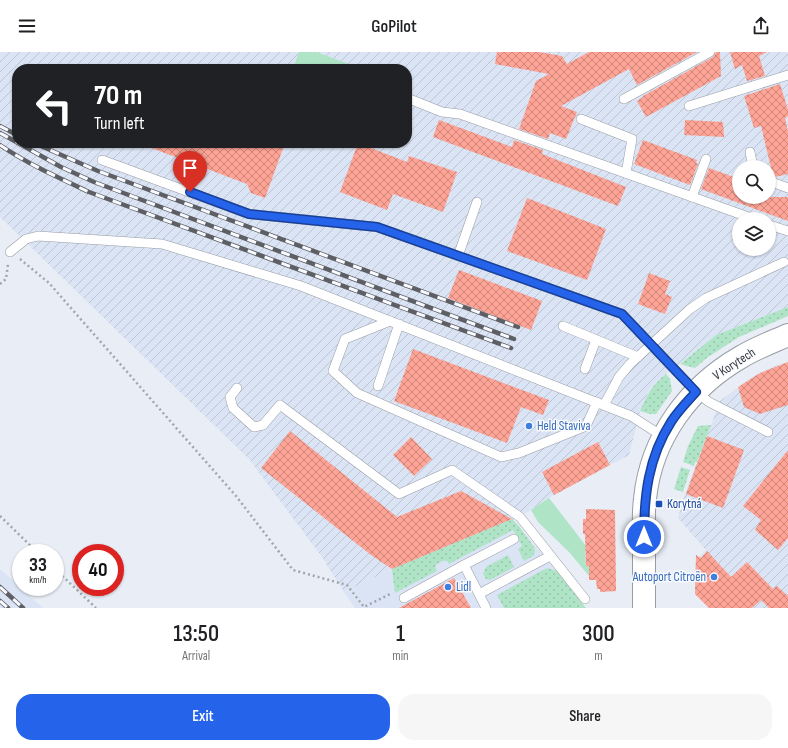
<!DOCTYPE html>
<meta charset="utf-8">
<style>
body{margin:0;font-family:"Sofia Sans Condensed",sans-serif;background:#f6f6f6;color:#202124;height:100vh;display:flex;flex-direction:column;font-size:15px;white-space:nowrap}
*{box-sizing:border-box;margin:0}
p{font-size:13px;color:#757577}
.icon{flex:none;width:22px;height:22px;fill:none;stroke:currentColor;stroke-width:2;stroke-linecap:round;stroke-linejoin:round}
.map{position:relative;height:556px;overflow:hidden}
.drawer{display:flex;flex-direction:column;background:#fff;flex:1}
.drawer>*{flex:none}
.hud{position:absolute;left:12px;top:12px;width:400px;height:84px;border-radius:16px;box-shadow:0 1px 3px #0004;background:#202124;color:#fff;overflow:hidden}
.controls{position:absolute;left:732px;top:108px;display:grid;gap:8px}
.controls a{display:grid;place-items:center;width:44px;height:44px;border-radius:50%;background:#fff;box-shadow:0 1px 3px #0004;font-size:20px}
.speed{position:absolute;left:12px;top:492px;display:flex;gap:8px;font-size:20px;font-weight:700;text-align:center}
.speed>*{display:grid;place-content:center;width:52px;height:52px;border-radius:50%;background:#fff;box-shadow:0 1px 3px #0004;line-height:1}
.speed small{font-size:10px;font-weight:400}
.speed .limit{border:6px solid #d22;background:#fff;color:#111}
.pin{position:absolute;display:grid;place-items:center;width:34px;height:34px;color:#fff;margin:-41px -17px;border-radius:50% 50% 50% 0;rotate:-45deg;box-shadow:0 0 4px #0007}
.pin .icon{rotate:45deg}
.me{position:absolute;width:44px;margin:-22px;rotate:0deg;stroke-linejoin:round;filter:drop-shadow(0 0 3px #0008)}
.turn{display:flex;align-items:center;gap:14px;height:84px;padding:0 16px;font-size:18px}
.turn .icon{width:52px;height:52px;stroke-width:2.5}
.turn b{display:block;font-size:28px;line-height:34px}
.eta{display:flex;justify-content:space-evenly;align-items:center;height:68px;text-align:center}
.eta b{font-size:24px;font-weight:600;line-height:28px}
.action{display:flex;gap:8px;margin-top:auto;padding:8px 16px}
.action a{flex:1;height:46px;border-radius:16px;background:#2563eb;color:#fff;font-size:16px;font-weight:600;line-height:46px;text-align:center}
.action a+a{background:#f6f6f6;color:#202124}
header{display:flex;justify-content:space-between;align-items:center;height:52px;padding:0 16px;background:#fff;font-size:18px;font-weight:600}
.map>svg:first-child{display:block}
.built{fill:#dbe4f4}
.industrial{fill:url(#industrial-furrows);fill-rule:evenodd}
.grass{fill:url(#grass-dots)}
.garden{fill:#afe4c7}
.building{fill:url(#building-cross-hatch)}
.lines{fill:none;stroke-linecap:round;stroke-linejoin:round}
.lane-casing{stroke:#989da5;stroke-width:10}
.secondary-casing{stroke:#989da5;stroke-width:24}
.path{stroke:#a2a6ac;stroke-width:2.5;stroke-dasharray:2 3;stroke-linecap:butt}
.lane{stroke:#fff;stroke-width:9}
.secondary{stroke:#fff;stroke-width:22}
.rail-casing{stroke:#5d5f64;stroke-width:4.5}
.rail{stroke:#f8fafe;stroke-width:3;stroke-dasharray:9;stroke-linecap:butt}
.route-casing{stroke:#184099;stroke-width:10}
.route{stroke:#2563eb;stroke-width:7}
.shop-dot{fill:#3f7fe0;stroke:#f8fafe;stroke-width:1.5}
.transit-dot{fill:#1a4fb4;stroke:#f8fafe;stroke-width:1.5}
.labels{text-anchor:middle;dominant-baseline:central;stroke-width:3;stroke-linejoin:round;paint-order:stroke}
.street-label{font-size:13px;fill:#35373a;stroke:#f8fafe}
.shop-label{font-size:13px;fill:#366cbe;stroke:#f8fafe;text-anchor:start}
.transit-label{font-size:13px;fill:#164399;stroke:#f8fafe;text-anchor:start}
</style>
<header><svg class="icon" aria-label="menu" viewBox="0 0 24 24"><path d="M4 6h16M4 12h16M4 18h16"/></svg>GoPilot<svg class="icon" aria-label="share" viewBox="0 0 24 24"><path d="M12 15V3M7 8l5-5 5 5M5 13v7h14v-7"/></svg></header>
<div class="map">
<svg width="788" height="556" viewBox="0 0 788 556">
<defs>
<pattern id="industrial-furrows" width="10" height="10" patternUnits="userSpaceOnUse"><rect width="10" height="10" fill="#dbe4f4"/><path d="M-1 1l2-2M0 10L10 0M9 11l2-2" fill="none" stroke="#bdc4d2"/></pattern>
<pattern id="grass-dots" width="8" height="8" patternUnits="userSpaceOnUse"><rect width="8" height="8" fill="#afe4c7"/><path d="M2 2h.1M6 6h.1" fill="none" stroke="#97c4ac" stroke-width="1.8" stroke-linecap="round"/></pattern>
<pattern id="building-cross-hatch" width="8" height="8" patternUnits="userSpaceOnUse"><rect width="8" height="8" fill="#fda496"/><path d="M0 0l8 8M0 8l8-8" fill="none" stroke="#ce867b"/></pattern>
</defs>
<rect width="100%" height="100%" fill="#e8edf6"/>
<g class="built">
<polygon points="512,467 557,519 586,556 355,556 344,540 392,517"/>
<polygon points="0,517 43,556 0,556"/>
</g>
<g class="industrial">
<path d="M0,0H788V255L716,283L656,330L649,339L640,359L629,403L554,443L520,465L392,517L344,540L322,505L249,407L0,165ZM17,17H407V91H17ZM739,115H769V145H739ZM739,167H769V197H739Z"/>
<polygon points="788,310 788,556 709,556 695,542 696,508 706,498 678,466 685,442 720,349 749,327 772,315"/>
</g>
<g class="grass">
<polygon points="788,255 788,264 739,285 708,305 695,316 680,312 716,283"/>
<path d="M666,322L670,327L672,339L656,362H650L640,359C648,342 651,334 666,322Z"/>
<polygon points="711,373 697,410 695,410 694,414 683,410 688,394 698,374"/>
<polygon points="681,415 690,418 683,440 674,437"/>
<path d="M512,467L519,474L534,495L535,499L533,504L524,509L518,497L522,494L513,478L449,512L447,509C443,508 437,511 435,515L437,519L395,541L392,517Z"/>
<polygon points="508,503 514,515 490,528 486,527 483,522 486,515"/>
<polygon points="547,516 557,519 586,556 504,556 497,543"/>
</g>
<g class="garden">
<polygon points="299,0 316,0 363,17 293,17"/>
<polygon points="549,446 590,499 585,499 586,514 590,514 589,524 570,501 538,470 531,458"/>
</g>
<g class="building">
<polygon points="497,0 539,0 562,4 567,12 589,0 697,0 637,33 629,17 561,54 577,60 566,87 550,81 548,87 519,77 536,29 549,22 495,12"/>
<polygon points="716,0 720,0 721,24 646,65 637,49 643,45 643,44 713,5"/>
<polygon points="730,0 767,0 759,4 765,24 747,29 742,13 735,17"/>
<polygon points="780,32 788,58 788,64 785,66 788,80 788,122 775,125 773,124 761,74 754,76 744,44"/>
<polygon points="439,68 512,95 514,88 543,98 542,102 626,135 618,154 433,85"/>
<polygon points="685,68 723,70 724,85 684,83"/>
<polygon points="643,88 697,108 696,111 698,112 690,133 634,112"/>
<polygon points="141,91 285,91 265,146 251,141 247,132 141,92"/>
<polygon points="358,91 407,110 409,104 457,120 443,160 393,142 387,158 340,140"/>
<polygon points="709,116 739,127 739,145 788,145 788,169 701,137"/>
<polygon points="527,146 606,177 587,228 507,199"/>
<polygon points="459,218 542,249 531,278 448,246"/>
<polygon points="649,221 670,229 665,242 672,245 665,262 638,252"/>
<polygon points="413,297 549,348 543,363 521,355 507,391 394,349"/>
<polygon points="788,310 788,353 760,362 744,355 738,335 760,321"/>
<polygon points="290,379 397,465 461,439 512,467 392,517 371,503 261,416"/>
<polygon points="707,384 744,398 723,456 686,442"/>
<polygon points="411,385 432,407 414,424 393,403"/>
<polygon points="598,390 610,413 554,443 542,420"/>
<polygon points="788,398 788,486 778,498 755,478 761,468 743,454"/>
<polygon points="586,457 615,458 616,539 600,540 600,537 597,537 596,528 589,528 589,514 586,514 585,482 583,482 583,467 586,467"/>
<polygon points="707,499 731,525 747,510 773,537 777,534 788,544 788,556 769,556 761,548 752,556 709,556 695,542 696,503 701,506"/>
<polygon points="454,526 471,556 399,556"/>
</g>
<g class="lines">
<defs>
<g id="lane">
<polyline points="407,46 442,60 460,62 754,167"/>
<polyline points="624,47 710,0"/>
<polyline points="689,54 788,23"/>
<polyline points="581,67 632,87 626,121"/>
<polyline points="750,100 753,115"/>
<polyline points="102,108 249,162 377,175 622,262 696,340 709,350 768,380"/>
<polyline points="769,129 788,136"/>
<polyline points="692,145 706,107"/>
<polyline points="769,173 788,179"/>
<polyline points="10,200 26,187 38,184 162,192 301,234 631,364 662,384"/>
<polyline points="458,204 477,150"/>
<polyline points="390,269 345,287 333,319 357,341 501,405 519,401 586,374 597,350"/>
<polyline points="563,274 638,305"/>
<polyline points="585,317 596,288"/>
<polyline points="378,334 399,272"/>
<polyline points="237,336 230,345 233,356 254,375 263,373 280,353 399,442 452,418 520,465 585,547"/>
<polyline points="604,353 619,325 630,312 690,257 706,246 784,210"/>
<polyline points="479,542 464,513 514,487"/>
<polyline points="404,546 464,513"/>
<polyline points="486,556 479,542 550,504"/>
</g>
<path id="secondary" d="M644,556C644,534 644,512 644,489C644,475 643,461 645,447C651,386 689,335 741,305C756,296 772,290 788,283"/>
</defs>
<use href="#lane" class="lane-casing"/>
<use href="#secondary" class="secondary-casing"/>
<g class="path">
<polyline points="20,207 49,231 236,444 293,518 347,533 364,555 392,541"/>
<polyline points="0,232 6,227 8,212"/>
<polyline points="0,464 38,501"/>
<polyline points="55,517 96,556"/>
</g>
<use href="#lane" class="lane"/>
<use href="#secondary" class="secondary"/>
<defs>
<g id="rail">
<polyline points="0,74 17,83"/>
<polyline points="0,81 61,115 94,130 514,287"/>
<polyline points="34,91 98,119 518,275"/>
<path d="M0,93C28,112 59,126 89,140L511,296"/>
<polyline points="0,535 23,556"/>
<polyline points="0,549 8,556"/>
</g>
</defs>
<use href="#rail" class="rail-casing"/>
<use href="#rail" class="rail"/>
</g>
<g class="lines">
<defs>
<path id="route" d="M190,140L249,162L377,175L622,262L696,340C687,350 678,359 671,370C648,406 644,444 644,485"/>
</defs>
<use href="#route" class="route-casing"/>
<use href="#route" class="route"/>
</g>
<g class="shop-dot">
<circle cx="529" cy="374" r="4"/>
<circle cx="714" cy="525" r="4"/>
<circle cx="448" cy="535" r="4"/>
</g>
<rect class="transit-dot" x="655" y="448" width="8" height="8" rx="2"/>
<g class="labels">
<g class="street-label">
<text transform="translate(734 312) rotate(-33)">V Korytech</text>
</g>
<g class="shop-label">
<text x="537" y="374">Held Staviva</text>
<text x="706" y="525" text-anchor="end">Autoport Citroën</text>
<text x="456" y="535">Lidl</text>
</g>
<g class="transit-label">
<text x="667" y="452">Korytná</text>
</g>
</g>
</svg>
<div class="controls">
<a><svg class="icon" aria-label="search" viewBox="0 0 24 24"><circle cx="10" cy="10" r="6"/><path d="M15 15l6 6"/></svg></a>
<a><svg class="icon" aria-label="layers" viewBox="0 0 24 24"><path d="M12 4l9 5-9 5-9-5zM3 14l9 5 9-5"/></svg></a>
</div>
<div class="speed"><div>33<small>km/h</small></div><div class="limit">40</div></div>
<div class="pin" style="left:190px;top:140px;background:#d93025"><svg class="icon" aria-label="arrive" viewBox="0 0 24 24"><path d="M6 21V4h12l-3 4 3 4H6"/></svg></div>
<svg class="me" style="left:644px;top:485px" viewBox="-20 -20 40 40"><circle r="17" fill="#2563eb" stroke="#fff" stroke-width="3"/><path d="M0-11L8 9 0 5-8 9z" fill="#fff"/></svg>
<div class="hud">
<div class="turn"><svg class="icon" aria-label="left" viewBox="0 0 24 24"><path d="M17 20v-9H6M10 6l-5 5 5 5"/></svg><div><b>70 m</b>Turn left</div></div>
</div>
</div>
<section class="drawer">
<div class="eta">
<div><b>13:50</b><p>Arrival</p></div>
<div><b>1</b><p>min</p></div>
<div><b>300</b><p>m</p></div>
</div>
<div class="action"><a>Exit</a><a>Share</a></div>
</section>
